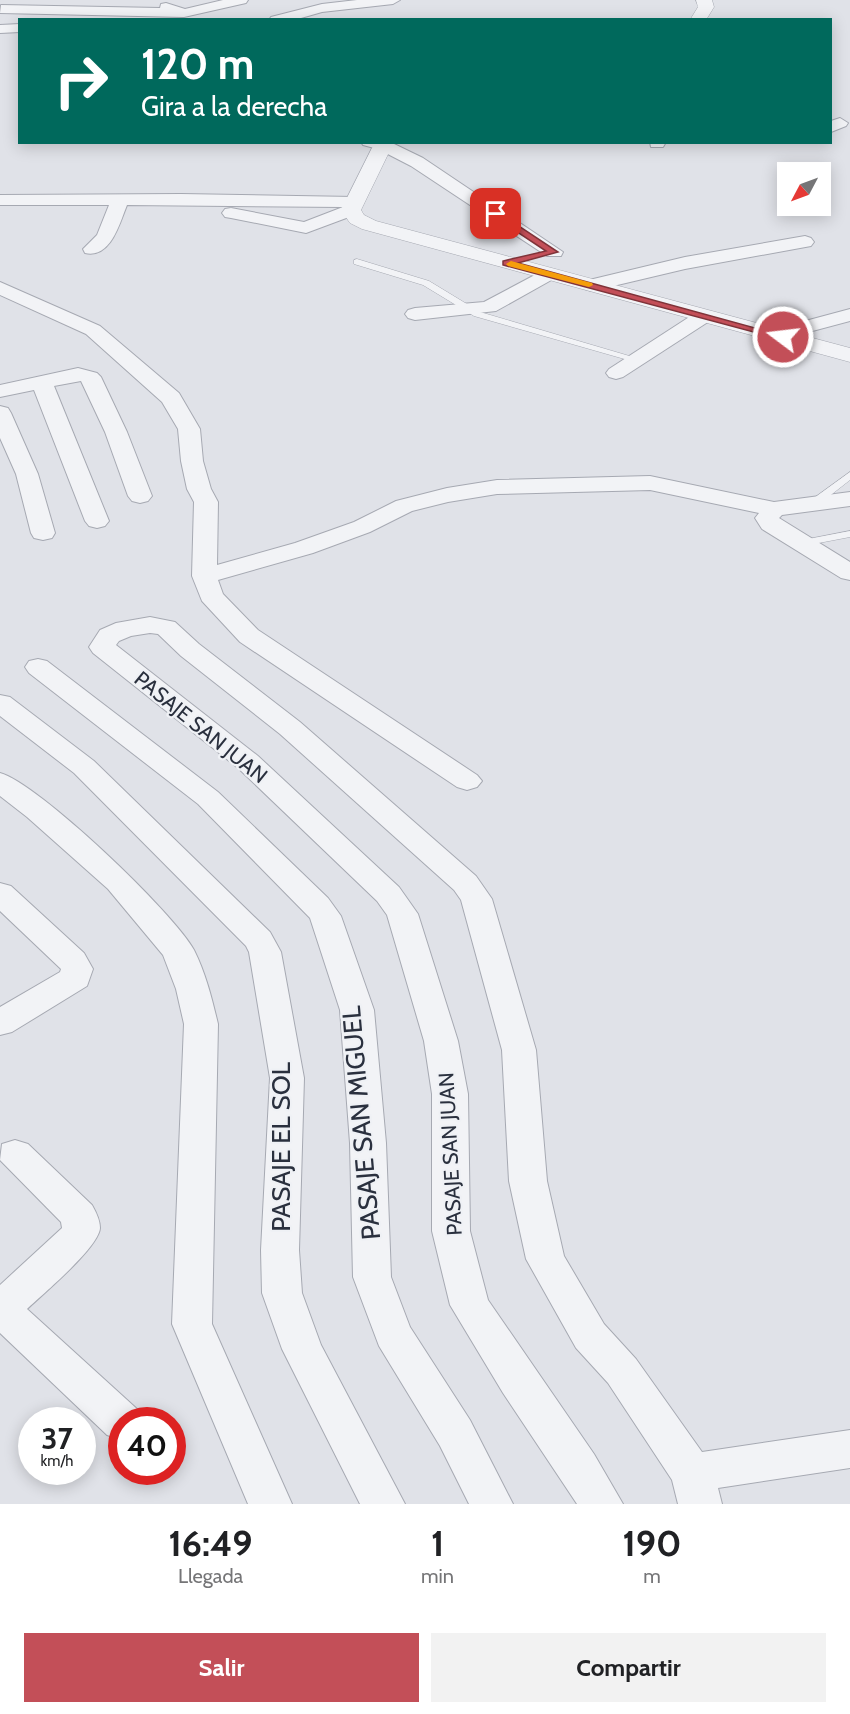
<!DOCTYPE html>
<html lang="es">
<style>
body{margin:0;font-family:Cabin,sans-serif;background:#f2f2f2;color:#202124;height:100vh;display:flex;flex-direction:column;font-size:22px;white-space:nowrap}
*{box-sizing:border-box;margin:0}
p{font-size:20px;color:#757577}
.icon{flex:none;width:33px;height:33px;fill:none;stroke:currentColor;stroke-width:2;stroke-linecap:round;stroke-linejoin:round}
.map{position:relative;height:1504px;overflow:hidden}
.panel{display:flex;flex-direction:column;background:#fff;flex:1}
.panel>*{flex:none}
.banner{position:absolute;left:18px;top:18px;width:814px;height:126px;border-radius:0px;box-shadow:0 3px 15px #0003;background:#00695c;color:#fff;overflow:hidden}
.needle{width:39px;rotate:229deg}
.tools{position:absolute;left:777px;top:162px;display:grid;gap:12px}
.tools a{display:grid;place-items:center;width:54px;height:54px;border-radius:0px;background:#fff;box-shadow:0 3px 15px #0003;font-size:30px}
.speed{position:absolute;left:18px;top:1407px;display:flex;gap:12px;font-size:30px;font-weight:700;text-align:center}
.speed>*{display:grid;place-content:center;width:78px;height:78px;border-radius:50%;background:#fff;box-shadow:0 3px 15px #0003;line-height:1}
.speed small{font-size:15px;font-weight:400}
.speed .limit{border:9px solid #d22;background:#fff;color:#111}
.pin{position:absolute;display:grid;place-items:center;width:51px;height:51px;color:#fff;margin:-26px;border-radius:12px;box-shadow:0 3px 9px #0006}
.me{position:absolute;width:66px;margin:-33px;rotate:285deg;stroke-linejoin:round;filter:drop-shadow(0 0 4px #0008)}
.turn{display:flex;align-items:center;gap:21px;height:126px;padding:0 24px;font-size:27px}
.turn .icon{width:78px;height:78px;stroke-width:2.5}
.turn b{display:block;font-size:42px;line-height:51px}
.eta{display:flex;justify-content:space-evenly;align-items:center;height:102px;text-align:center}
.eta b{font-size:36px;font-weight:700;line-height:42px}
.button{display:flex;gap:12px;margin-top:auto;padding:12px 24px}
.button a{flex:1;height:69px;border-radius:0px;background:#c34f58;color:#fff;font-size:24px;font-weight:700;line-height:69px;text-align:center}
.button a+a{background:#f2f2f2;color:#202124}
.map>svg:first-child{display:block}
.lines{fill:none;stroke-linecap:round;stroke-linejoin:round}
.service-casing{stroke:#a6a9b2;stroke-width:1}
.minor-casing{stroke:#a6a9b2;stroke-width:2}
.tertiary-casing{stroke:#a6a9b2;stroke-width:1}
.service{fill:#f2f3f6;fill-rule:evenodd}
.minor{fill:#f2f3f6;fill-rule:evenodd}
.tertiary{fill:#f2f3f6;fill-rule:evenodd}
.route{fill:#c34f58;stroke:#7f3339;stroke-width:1.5}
.slow{fill:#f59e0b}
.labels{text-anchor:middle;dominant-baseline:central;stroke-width:4.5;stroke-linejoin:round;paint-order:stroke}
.street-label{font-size:21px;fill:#2a303e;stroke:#eff1f5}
.near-street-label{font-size:26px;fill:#2a303e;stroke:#eff1f5}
</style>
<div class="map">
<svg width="850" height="1504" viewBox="0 0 850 1504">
<rect width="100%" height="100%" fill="#e0e2e8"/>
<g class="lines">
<defs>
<g id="service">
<polygon points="357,259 429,281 480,312 643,360 635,362 474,316 423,285 354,264 354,260"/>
<polygon points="850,472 850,480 818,505 810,505 810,501"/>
<polygon points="850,531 850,537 803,546 797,543 803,540"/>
</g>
<g id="minor">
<polygon points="223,0 248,0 246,3 184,17 0,13 1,5 160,8 161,4 166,3 185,9"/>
<polygon points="357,0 400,0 393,4 322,12 294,20 269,20 271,17 322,4"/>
<polygon points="20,24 20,32 0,33 0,25"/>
<polygon points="840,118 848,123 846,126 831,132 831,121"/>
<polygon points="361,142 390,142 423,158 563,252 561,256 547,256 411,166 378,149 363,145"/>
<polygon points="650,142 666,142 663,147 651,147"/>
<path d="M181,194L354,197L360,198L363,202L357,206L360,210L357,214L306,233L231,218L225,217L222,213L225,209L231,208L304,222L343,207L127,205C120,222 111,259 85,253L83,249L97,235L109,205H0V195Z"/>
<polygon points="805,236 811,238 814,242 811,246 685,269 592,291 585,289 582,285 585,281 685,257"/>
<polygon points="548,268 555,270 557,274 555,278 496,311 415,320 408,318 405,314 408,310 415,308 484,302"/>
<polygon points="0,282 100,326 179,393 200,429 203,461 211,489 218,502 217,565 295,543 354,522 396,501 447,488 497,480 650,476 774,502 850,492 850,506 782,515 779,518 850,562 850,580 841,578 762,529 755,518 759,513 650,490 497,494 448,502 412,511 370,532 313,553 218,580 223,594 258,630 477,775 482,781 477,787 467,790 457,787 240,642 202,601 192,576 194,502 187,489 181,461 178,429 162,402 86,334 0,295"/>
<polygon points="850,309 850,321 775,341 768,339 765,335 768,331"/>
<polygon points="704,310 711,312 714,316 711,320 623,377 616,379 609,377 606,373 609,369 697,312"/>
<polygon points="78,368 97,373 101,377 127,432 152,496 148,501 140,503 132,501 128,496 105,432 81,381 54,386 109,521 105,526 97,528 89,526 85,521 34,390 0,397 0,385"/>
<polygon points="0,406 8,408 11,413 38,474 55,533 52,538 43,540 34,538 31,533 16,474 0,438"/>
<polygon points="150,617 175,622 199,644 300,722 476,876 492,899 536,1050 547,1181 564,1256 604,1324 636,1359 702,1452 850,1430 850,1468 718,1488 722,1504 678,1504 672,1480 608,1383 576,1348 526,1259 509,1181 502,1050 461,900 454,890 280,734 181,656 158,634 150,633 131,636 119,641 116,645 258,756 399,887 418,914 458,1041 468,1094 470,1231 488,1300 594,1454 623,1504 577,1504 503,1393 450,1305 432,1231 432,1094 424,1041 387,915 377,901 238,768 93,653 89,647 100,630 116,623"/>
<polygon points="38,659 47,661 218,792 328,898 341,916 374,1010 386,1143 391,1277 410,1327 470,1420 513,1504 469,1504 440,1446 379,1346 353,1277 350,1143 340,1010 310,918 198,804 29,673 25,667 29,661"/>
<polygon points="0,695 10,697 94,761 270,932 281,952 304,1078 299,1250 302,1293 321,1345 405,1504 360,1504 282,1349 262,1293 261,1250 270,1078 249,952 246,946 74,773 0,716"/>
<path d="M0,773C38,783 175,914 194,950C206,974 212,999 218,1024L212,1324L292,1504H248L172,1324L184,1024L176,989L163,955L108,889L27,817L0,796Z"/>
<polygon points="0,883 11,886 84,953 93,969 87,986 12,1032 0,1035 0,1007 60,972 61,969 0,911"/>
<path d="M15,1140L28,1144L92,1205C96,1212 100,1220 100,1228C99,1247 43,1294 27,1309L137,1409L142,1420H122V1440L107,1435L0,1333V1285L62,1228L61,1222L0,1160L2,1144Z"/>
</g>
<g id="tertiary">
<polygon points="696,0 712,0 714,7 706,20 690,20 698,7"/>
<polygon points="375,142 394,142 361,210 364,215 376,221 850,348 850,362 362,229 350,223 341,210"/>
</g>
</defs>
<use href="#service" class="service-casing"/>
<use href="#minor" class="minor-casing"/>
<use href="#tertiary" class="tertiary-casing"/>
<use href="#service" class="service"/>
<use href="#minor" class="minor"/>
<use href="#tertiary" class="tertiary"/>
</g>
<polygon class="route" points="493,213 499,213 558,252 518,263 788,337 780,339 503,265 503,261 546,251 493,216"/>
<polygon class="slow" points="511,261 592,283 593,285 589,287 508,266 506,264"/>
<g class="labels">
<g class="street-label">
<text transform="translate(201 727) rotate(39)">PASAJE SAN JUAN</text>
<text transform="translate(450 1154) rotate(-93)">PASAJE SAN JUAN</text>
</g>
<g class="near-street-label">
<text transform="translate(361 1123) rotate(-95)">PASAJE SAN MIGUEL</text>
<text transform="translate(281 1147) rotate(-90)">PASAJE EL SOL</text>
</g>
</g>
</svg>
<div class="tools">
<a><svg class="needle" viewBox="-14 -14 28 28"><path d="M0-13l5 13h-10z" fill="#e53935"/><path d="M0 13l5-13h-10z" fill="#757577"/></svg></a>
</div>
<div class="speed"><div>37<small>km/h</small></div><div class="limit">40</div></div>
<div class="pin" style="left:496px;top:214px;background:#d93025"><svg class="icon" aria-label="arrive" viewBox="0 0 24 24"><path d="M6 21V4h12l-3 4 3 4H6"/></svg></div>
<svg class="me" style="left:783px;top:337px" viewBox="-20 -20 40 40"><circle r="17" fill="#c34f58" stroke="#fff" stroke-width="3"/><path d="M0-11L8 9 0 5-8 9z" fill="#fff"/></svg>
<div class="banner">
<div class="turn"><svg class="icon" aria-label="right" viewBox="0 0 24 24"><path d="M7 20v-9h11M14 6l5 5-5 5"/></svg><div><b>120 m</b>Gira a la derecha</div></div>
</div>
</div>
<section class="panel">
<div class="eta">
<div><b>16:49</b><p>Llegada</p></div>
<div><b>1</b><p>min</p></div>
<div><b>190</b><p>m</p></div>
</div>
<div class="button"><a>Salir</a><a>Compartir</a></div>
</section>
